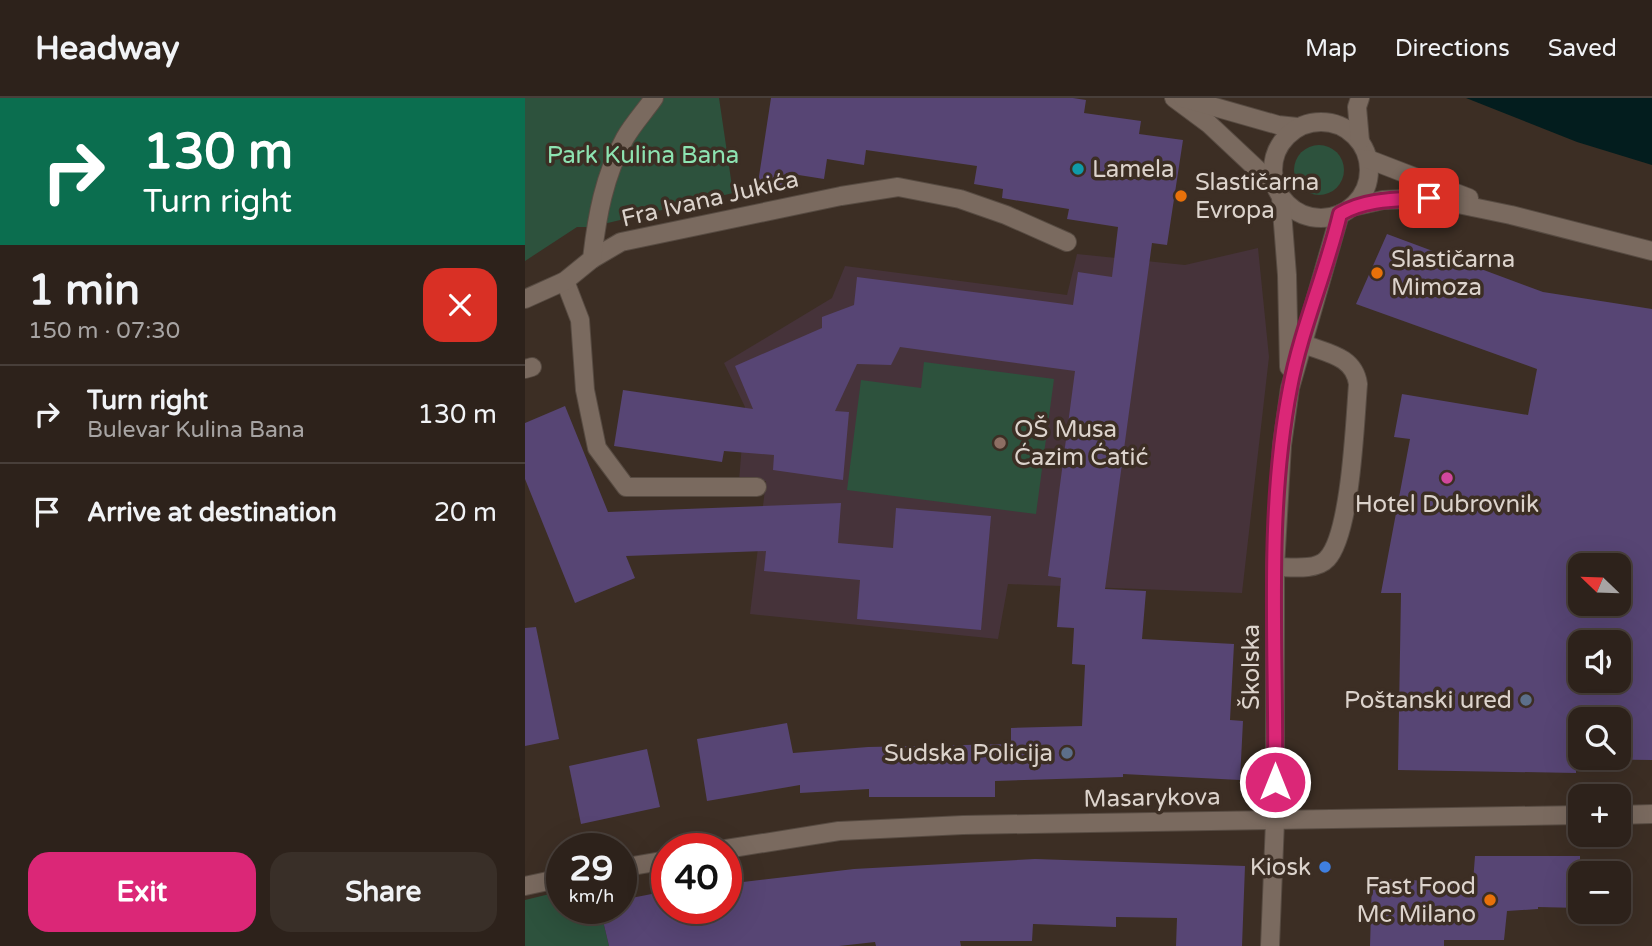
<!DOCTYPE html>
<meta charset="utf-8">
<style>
body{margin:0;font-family:"Varela Round",sans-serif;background:#392f28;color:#f1f3f6;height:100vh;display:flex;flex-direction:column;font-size:26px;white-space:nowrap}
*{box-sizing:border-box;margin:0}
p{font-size:23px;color:#a7a4a3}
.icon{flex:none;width:38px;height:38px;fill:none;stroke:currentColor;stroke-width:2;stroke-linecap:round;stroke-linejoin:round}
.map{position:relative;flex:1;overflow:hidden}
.details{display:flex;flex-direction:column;background:#2d221b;width:525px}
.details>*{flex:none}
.guide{background:#0b6e4f;color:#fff;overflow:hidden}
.needle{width:46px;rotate:293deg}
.tools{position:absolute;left:1043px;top:455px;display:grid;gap:14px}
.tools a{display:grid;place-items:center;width:63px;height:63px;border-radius:14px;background:#2d221b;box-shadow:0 7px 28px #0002,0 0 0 2px #483f3a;font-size:35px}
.speed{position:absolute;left:21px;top:735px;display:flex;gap:14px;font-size:35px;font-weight:700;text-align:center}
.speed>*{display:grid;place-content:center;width:91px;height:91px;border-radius:50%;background:#2d221b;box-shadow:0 7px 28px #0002,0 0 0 2px #483f3a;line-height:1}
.speed small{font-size:18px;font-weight:400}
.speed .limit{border:10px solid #d22;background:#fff;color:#111}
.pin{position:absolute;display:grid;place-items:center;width:60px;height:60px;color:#fff;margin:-30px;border-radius:14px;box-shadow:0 4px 10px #0006}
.me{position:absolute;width:77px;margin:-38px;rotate:0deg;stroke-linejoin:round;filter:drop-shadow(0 0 5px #0008)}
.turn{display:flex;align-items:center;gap:24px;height:147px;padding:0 28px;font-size:32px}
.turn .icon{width:91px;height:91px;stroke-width:2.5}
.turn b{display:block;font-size:49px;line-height:60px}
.round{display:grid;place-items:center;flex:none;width:74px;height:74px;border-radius:21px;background:#392f28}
.head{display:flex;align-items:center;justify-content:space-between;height:119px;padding:0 28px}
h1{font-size:42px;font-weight:700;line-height:52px}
.primary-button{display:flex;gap:14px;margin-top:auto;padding:14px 28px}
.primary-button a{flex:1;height:80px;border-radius:21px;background:#db2777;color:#fff;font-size:28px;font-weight:700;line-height:80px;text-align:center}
.primary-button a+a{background:#392f28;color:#f1f3f6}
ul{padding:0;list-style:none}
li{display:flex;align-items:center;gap:21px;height:98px;padding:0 28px;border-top:2px solid #483f3a}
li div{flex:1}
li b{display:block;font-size:26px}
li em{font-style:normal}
header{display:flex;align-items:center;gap:42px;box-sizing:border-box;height:98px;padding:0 35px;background:#2d221b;border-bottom:2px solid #483f3a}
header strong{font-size:33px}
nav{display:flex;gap:38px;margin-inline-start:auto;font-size:24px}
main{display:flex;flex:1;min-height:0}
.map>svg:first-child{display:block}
.education{fill:#46333a}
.green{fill:#2d523d}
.water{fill:#031d1e}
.building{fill:#574574;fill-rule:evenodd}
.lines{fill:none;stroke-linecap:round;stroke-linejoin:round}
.minor-casing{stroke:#574b42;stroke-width:20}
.minor{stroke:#7a6a5f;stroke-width:18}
.route-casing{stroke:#8e194d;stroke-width:18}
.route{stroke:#db2777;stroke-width:12}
.culture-dot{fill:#0f9aa8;stroke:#3c2e24;stroke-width:2.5}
.food-dot{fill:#e8710a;stroke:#3c2e24;stroke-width:2.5}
.education-dot{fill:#8d6e63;stroke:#3c2e24;stroke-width:2.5}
.hotel-dot{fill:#d1479c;stroke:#3c2e24;stroke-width:2.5}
.service-dot{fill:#5c6f8a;stroke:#3c2e24;stroke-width:2.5}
.shop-dot{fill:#3f7fe0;stroke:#3c2e24;stroke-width:2.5}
.labels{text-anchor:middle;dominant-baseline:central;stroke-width:7;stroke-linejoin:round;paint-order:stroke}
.park-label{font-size:24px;fill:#8de3b1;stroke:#3c2e24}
.poi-label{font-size:24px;fill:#dcd3cc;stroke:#3c2e24;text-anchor:start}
.street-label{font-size:24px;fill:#dcd3cc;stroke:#3c2e24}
</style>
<header>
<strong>Headway</strong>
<nav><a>Map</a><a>Directions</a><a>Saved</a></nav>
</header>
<main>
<section class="details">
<div class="guide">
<div class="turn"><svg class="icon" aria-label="right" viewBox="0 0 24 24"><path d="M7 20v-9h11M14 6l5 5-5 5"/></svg><div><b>130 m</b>Turn right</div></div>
</div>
<div class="head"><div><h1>1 min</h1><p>150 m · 07:30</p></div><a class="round" style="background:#d93025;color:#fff"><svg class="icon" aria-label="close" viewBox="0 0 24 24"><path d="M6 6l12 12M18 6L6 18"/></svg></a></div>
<ul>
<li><svg class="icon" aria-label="right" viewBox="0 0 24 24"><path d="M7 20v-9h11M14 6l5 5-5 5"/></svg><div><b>Turn right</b><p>Bulevar Kulina Bana</p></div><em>130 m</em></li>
<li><svg class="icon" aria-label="arrive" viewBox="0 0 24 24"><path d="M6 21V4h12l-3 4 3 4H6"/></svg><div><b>Arrive at destination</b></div><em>20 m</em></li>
</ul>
<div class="primary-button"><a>Exit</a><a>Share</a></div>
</section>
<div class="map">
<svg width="1127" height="848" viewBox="0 0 1127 848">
<rect width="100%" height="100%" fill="#3c2e24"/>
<polygon class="education" points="733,150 744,259 717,495 483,486 473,541 225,516 241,383 214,383 220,309 199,265 307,200 320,168 542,197 552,156 660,167"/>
<g class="green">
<polygon points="0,0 194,0 208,95 66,129 52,129 0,163"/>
<circle cx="794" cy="72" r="25"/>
<polygon points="399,264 529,281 511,416 322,392 336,282 396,290"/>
<polygon points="37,793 37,810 75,810 84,848 0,848 0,802"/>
</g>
<polygon class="water" points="941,0 1127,0 1127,67 1052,44"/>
<g class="building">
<polygon points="246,0 548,0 561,2 559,15 616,23 614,36 658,42 642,147 627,145 580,491 621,493 617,541 709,546 705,622 718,623 715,682 598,676 598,679 470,683 470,699 344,699 344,691 275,695 275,687 182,703 172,641 262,625 268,655 343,649 486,646 486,630 557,628 560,567 547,566 549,530 532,529 536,480 523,478 550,273 375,249 366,267 332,266 310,313 324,314 318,382 248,372 249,357 199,353 197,364 89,348 98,292 228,311 210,268 297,230 297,219 329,207 332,179 548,207 553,174 587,179 593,129 542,121 544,111 477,100 478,91 449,86 452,68 341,52 339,67 302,61 299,81 261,75 260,89 233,85"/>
<path d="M862,136L1018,194L1127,211V662L1051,661V675L873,672L876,495H856L885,341L869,339L877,296L1003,317L1012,271L831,206ZM1055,467H1094V506H1055ZM1055,544H1094V583H1055ZM1055,621H1094V660H1055Z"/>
<polygon points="40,308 83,414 316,405 313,445 368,450 371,410 466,418 456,532 332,521 335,482 239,473 241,453 101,458 110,480 50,505 0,381 0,325"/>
<polygon points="11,529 34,641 0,648 0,530"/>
<polygon points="122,651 135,709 56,726 44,668"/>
<polygon points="950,758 1055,758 1055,810 1013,809 1013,811 982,813 979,842 919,842 919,848 845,848 847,781 948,784"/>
<polygon points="510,761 720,768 717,848 651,848 652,820 591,819 591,829 508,826 507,843 435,843 436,848 351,848 350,844 314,848 84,848 75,810 96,810 96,802 142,793 142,810 201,810 201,786 329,771"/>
</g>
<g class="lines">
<defs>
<g id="minor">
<polyline points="649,0 684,26 750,88"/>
<polyline points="658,0 753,27 772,29"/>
<circle cx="796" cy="72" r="48"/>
<polyline points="835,43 832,9 835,0"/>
<polyline points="843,61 944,100"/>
<polyline points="756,100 762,177 764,269"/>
<polyline points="827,109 858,102 904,100 986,117 1127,153"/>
<polyline points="67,161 96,144 316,98 373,89 435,101 481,117 542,144"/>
<polyline points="40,183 55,222 60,292 72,350 101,389 232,389"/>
<path d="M0,201L40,183L67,161C72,118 79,78 100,40C108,26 120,13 129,0"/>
<polyline points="0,271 7,269"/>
<path d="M750,469C765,469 791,473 802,461C826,436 830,322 833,286C829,257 800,255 776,245"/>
<polyline points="1094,717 1127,716"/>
<polyline points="201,751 314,733 438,727 1055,717"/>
<polyline points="96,770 142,762"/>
<polyline points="0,788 37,780"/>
<polyline points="745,848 750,723 750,469 757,347 765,290 815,116"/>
</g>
</defs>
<use href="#minor" class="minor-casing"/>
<use href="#minor" class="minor"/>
</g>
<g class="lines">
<defs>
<path id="route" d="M750,684C752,554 740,419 765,290C776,231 801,175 815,116C842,100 874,102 904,100"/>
</defs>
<use href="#route" class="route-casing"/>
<use href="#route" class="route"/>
</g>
<circle class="culture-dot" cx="553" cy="71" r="7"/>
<g class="food-dot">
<circle cx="656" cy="98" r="7"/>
<circle cx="852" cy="175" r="7"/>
<circle cx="965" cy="802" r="7"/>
</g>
<circle class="education-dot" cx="475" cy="345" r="7"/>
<circle class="hotel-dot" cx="922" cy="380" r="7"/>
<g class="service-dot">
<circle cx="1001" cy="602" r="7"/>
<circle cx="542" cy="655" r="7"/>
</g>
<circle class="shop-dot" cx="800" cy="769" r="7"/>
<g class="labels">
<g class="park-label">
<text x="118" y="57">Park Kulina Bana</text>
</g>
<g class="poi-label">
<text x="567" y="71">Lamela</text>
<text x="670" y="84">Slastičarna<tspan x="670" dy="28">Evropa</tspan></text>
<text x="866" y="161">Slastičarna<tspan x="866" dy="28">Mimoza</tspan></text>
<text x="489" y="331">OŠ Musa<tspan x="489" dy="28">Ćazim Ćatić</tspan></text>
<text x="922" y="406" text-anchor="middle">Hotel Dubrovnik</text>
<text x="987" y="602" text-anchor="end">Poštanski ured</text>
<text x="528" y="655" text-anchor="end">Sudska Policija</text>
<text x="786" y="769" text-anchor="end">Kiosk</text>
<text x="951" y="788" text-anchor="end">Fast Food<tspan x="951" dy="28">Mc Milano</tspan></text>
</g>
<g class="street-label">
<text transform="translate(185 101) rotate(-13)">Fra Ivana Jukića</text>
<text transform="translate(726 569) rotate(-90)">Školska</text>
<text transform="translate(627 700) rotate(-1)">Masarykova</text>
</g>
</g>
</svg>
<div class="tools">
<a><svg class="needle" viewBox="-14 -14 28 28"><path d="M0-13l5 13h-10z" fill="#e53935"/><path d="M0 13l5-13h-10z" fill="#a7a4a3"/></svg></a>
<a><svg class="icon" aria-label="sound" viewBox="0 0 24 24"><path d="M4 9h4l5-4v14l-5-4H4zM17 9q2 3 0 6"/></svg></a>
<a><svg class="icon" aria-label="search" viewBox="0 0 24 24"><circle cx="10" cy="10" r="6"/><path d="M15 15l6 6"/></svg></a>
<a>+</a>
<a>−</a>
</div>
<div class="speed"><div>29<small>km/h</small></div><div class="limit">40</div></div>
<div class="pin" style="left:904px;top:100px;background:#d93025"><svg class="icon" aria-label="arrive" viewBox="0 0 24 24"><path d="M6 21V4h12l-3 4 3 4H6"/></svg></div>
<svg class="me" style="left:750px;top:684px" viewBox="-20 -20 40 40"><circle r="17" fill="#db2777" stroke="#fff" stroke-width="3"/><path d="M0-11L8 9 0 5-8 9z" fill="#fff"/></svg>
</div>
</main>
